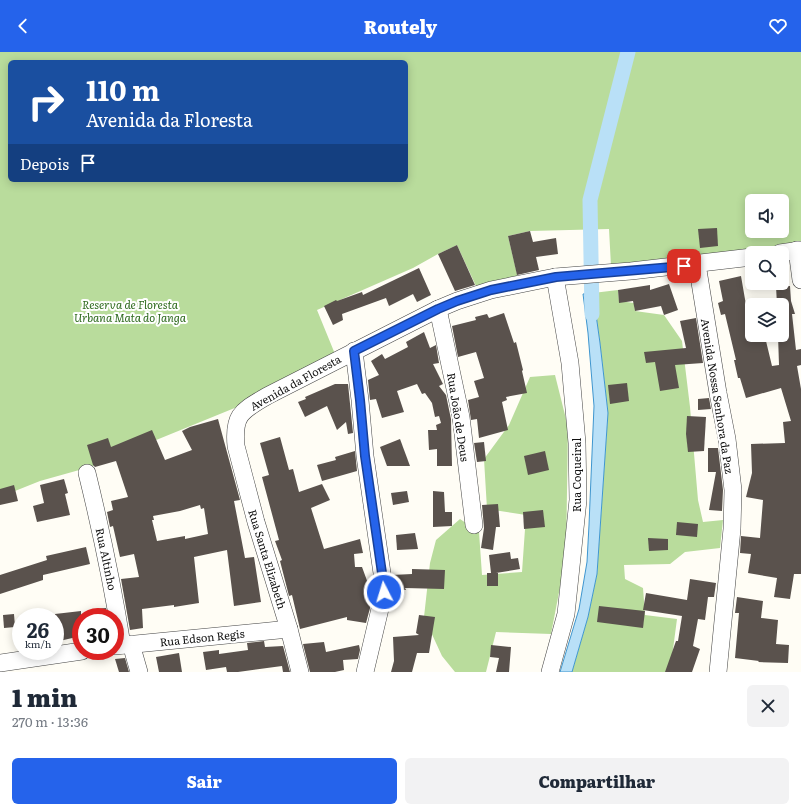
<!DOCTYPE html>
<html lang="pt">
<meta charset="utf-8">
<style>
body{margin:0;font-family:Literata,serif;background:#f2f2f3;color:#1f2937;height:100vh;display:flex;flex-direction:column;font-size:15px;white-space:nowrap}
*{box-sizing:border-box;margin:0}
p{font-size:13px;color:#747a83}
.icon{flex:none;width:22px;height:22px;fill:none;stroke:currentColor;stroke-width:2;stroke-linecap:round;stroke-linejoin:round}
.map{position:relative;height:620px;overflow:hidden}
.side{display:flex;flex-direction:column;background:#fff;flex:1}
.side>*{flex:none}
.top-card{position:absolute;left:8px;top:8px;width:400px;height:122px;border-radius:6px;box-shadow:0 2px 10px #0003;background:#1a4fa0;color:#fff;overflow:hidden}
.controls{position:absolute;left:745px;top:142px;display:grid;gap:8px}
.controls a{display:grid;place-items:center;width:44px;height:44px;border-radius:6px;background:#fff;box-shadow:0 2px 10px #0003;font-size:20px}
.speed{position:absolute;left:12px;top:556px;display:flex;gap:8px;font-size:20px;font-weight:700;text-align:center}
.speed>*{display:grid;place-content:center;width:52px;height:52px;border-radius:50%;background:#fff;box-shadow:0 2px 10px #0003;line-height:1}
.speed small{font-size:10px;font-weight:400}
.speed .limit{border:6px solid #d22;background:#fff;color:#111}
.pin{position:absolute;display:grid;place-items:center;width:34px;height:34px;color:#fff;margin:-17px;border-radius:8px;box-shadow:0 2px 6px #0006}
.me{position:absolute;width:44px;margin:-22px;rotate:355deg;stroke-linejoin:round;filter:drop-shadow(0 0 3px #0008)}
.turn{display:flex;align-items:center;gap:14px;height:84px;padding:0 12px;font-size:18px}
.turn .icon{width:52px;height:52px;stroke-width:2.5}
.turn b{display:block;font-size:28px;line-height:34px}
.then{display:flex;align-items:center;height:38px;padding:0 12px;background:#0003;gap:8px;font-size:15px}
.round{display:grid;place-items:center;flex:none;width:42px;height:42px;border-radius:6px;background:#f2f2f3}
.overview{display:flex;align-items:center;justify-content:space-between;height:68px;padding:0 12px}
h1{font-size:24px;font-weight:800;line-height:30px}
.action{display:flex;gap:8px;margin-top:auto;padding:8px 12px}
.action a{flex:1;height:46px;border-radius:6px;background:#2563eb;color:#fff;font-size:16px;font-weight:800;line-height:46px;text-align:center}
.action a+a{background:#f2f2f3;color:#1f2937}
header{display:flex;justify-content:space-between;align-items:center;height:52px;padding:0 12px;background:#2563eb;color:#fff;font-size:18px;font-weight:800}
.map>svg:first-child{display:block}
.forest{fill:#b9dc9c;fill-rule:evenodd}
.water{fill:#b9e0f7;stroke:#3f96cf}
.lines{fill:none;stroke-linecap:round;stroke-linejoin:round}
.canal{stroke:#b9e0f7;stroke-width:15}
.building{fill:#5a524d;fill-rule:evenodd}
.minor-casing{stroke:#444;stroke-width:18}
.minor{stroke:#fff;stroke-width:17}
.route-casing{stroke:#184099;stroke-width:10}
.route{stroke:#2563eb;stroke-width:7}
.labels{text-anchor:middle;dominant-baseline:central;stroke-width:4;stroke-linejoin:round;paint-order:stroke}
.park-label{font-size:11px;font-style:italic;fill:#2f6b1f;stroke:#fff}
.street-label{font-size:11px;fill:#111;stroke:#fff}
</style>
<header><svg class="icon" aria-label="back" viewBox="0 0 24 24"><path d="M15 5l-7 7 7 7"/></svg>Routely<svg class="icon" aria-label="heart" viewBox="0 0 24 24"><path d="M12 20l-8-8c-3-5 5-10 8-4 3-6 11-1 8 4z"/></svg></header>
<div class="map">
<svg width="801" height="620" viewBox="0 0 801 620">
<rect width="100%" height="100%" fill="#fffdf5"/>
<g class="forest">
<path d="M0,0H801V194L682,208L611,214L609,177L530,179L508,184L518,226L476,234L457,193L438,202L413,216L317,258L335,302L242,353L90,415L40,429L0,445ZM10,10H406V128H10ZM752,149H782V179H752Z"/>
<polygon points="618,238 619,249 634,251 635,259 664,263 682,289 690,355 698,448 703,470 723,468 720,496 685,500 670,512 624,513 625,527 643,536 645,563 677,567 670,620 572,620 588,565 597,522 608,361 600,291 593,241"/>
<polygon points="555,323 568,375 566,504 551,582 496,580 486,620 455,620 442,604 424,565 430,511 436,488 460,467 479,480 482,523 522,520 526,463 487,457 484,407 509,373 530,325"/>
</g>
<polygon class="water" points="593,241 600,291 608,361 597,522 588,565 572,620 560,620 579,557 587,510 589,473 594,354 588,281 583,242"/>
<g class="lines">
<polyline class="canal" points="592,262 590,148 628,0"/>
</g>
<g class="building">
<polygon points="717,176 718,194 700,196 698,177"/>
<polygon points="530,179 533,190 556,186 558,202 536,205 539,218 517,223 508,184"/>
<polygon points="457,193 475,233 455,239 438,202"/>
<polygon points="419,216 431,243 417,250 413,242 389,254 386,246 342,262 343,268 333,273 324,254 336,248 337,249 362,240 363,243"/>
<polygon points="741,224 746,253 752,251 752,290 758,288 758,290 766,289 772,314 779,313 778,283 782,283 782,253 777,253 776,234 782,234 782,230 785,229 786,234 790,234 791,249 795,262 792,262 796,298 801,297 801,313 797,314 801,337 801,522 794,522 790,547 774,545 777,526 748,521 751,502 740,501 741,484 760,486 763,448 746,445 752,421 751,392 785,391 783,370 791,369 781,336 746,346 740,326 738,326 734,308 736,308 725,262 721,263 718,251 723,249 719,229"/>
<polygon points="669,232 678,258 664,263 661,254 635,259 633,249 619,251 618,238 650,233 650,238"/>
<polygon points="504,261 514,291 516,290 523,318 522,319 527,341 506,345 507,348 502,350 508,378 479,386 477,367 471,368 468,348 479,345 474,329 484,326 476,300 458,305 452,274 476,268 475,265 487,262 489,266"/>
<polygon points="696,266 703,311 675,313 679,336 660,339 655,310 646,311 644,300 686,296 680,269"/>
<polygon points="424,280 430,296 436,293 439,311 433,312 443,332 439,334 446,343 451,367 452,414 437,414 437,397 429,398 428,378 437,378 436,373 441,371 439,364 435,365 432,351 425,341 422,342 417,332 397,339 404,360 382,366 376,347 370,348 368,328 379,323 371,309 382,302 385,307 408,295 406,290"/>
<polygon points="627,331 629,349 610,352 608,333"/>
<polygon points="335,332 348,332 353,381 348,382 346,370 337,378 327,354 305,365 298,350 306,347 305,345"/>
<polygon points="709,346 711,357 698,358 698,347"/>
<polygon points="687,364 706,365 704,399 688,400 686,382"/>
<path d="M218,367L240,448L234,449L245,506L254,505L261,550L234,554L227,498L194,505L199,551L174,555V553L142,557L143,576L130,578L121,527L139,525L134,502L120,505L113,474L110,475L107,460L113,458L111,449L128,445L116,409L95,415L93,413L87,393L108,386L111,395L152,378L165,408L192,398L182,379L190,375ZM200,453L201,457L204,456L208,482L185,487V484L157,489L152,468H154L153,464L180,459Z"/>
<polygon points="280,385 289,418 293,417 299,440 322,432 330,448 311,456 324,497 360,487 363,501 354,502 355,515 362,515 373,545 366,571 347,568 347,565 300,577 292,543 289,544 280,509 282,508 275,489 279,488 262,425 269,423 260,391"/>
<polygon points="400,387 410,414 387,414 380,395"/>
<polygon points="484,390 486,409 477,410 474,391"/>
<polygon points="708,396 718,396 723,438 722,459 709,458 716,420 708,420"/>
<polygon points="355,399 357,419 322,429 317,413 336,408 335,405"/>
<polygon points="545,399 549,418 528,423 524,404"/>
<polygon points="64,427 68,441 65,442 70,463 37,470 33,454 44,451 40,433"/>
<polygon points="14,433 18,449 0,453 0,437"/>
<polygon points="407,439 409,450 393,453 391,441"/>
<polygon points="433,439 444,440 445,460 452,460 452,474 433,475"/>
<polygon points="498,452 500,475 496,475 493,498 481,496 484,476 482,453"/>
<polygon points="543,458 545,475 524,477 523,460"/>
<polygon points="677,470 698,472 697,485 676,483"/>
<polygon points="415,481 418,497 397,498 396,483"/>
<polygon points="648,486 668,487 668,498 649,499"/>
<polygon points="86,495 90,512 43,523 43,528 0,542 0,523 47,508 46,504"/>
<polygon points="510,500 511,507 518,506 520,517 496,521 498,521 498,534 487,534 487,521 491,521 489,503"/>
<polygon points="412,517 445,518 444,537 405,536 406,538 394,538 392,523 412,522"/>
<polygon points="690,527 716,531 714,545 708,545 705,568 698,567 693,594 700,597 692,620 665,620 676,589 678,589 682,564 643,558 646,541 687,548"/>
<polygon points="737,545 763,549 761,566 778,568 776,592 789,593 788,611 758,610 759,609 735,606 739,561 735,561"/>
<polygon points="599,554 645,559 643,576 597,570"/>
<polygon points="106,556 107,565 96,565 95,557"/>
<polygon points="81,559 81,584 55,590 55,562"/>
<polygon points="14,562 15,575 4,576 3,563"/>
<polygon points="419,563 435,565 429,601 417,601 412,620 391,620 394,609 393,585 419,583 416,581"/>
<polygon points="264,589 265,595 283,594 290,620 283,620 282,614 238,620 227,620 226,615 206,618 203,600 219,598 219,602 248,598 247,591"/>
<polygon points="324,590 326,600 359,593 360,598 358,607 343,608 344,618 335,620 310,620 303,592"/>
<polygon points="491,593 511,595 509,620 496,620 499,606 490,605"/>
<polygon points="179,601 182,620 159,620 156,605"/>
<polygon points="125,606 129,620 119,620 115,607"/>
</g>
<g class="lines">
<defs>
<g id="minor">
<polyline points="797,198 801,228"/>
<polyline points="780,201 801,198"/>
<polyline points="697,212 718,341 727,387 733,438 732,477 718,620"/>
<polyline points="438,257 461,365 474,473"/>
<polyline points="354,299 360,348 365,404 382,521 384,540 365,620"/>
<path d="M87,421C101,478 113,535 122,593"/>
<polyline points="131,592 139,620"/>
<polyline points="115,594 289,577"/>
<polyline points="0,611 82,599"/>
<path d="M300,620L289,577L256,470L236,394C233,362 242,359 267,344L438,257L457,249L491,238L555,225L631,219L752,205"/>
<polyline points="550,620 566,562 578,448 577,391 570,311 555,225"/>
</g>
</defs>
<use href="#minor" class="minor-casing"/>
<use href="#minor" class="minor"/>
</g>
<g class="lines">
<defs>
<polyline id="route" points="384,540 382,521 365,404 360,348 354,299 438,257 457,249 491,238 556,225 684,214"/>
</defs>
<use href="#route" class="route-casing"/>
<use href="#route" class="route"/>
</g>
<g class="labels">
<g class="park-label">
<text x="130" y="252">Reserva de Floresta<tspan x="130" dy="13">Urbana Mata do Janga</tspan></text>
</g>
<g class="street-label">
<text transform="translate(295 330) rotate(-29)">Avenida da Floresta</text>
<text transform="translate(718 344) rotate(81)">Avenida Nossa Senhora da Paz</text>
<text transform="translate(459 365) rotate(81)">Rua João de Deus</text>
<text transform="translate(576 423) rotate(-90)">Rua Coqueiral</text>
<text transform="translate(107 507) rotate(78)">Rua Altinho</text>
<text transform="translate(268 507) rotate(73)">Rua Santa Elizabeth</text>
<text transform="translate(202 585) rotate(-6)">Rua Edson Regis</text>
</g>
</g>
</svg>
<div class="controls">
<a><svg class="icon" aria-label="sound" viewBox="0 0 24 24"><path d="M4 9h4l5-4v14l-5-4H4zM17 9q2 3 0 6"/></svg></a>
<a><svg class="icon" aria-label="search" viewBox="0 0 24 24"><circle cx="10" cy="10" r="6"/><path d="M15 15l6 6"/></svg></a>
<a><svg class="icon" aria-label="layers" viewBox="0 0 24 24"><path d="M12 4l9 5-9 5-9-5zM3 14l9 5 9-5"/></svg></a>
</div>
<div class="speed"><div>26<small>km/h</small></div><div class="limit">30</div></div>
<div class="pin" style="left:684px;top:214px;background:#d93025"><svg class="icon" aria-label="arrive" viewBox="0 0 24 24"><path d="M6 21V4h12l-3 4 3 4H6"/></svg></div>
<svg class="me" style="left:384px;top:540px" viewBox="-20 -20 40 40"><circle r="17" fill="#2563eb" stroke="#fff" stroke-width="3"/><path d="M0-11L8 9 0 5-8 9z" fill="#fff"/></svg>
<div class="top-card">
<div class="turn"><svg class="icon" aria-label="right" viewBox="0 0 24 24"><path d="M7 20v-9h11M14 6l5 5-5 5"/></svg><div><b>110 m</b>Avenida da Floresta</div></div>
<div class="then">Depois<svg class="icon" aria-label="arrive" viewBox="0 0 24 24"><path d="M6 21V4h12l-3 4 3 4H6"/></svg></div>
</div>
</div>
<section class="side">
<div class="overview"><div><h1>1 min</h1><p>270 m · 13:36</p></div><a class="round"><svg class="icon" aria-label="close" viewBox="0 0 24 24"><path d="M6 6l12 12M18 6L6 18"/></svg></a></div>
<div class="action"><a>Sair</a><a>Compartilhar</a></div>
</section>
